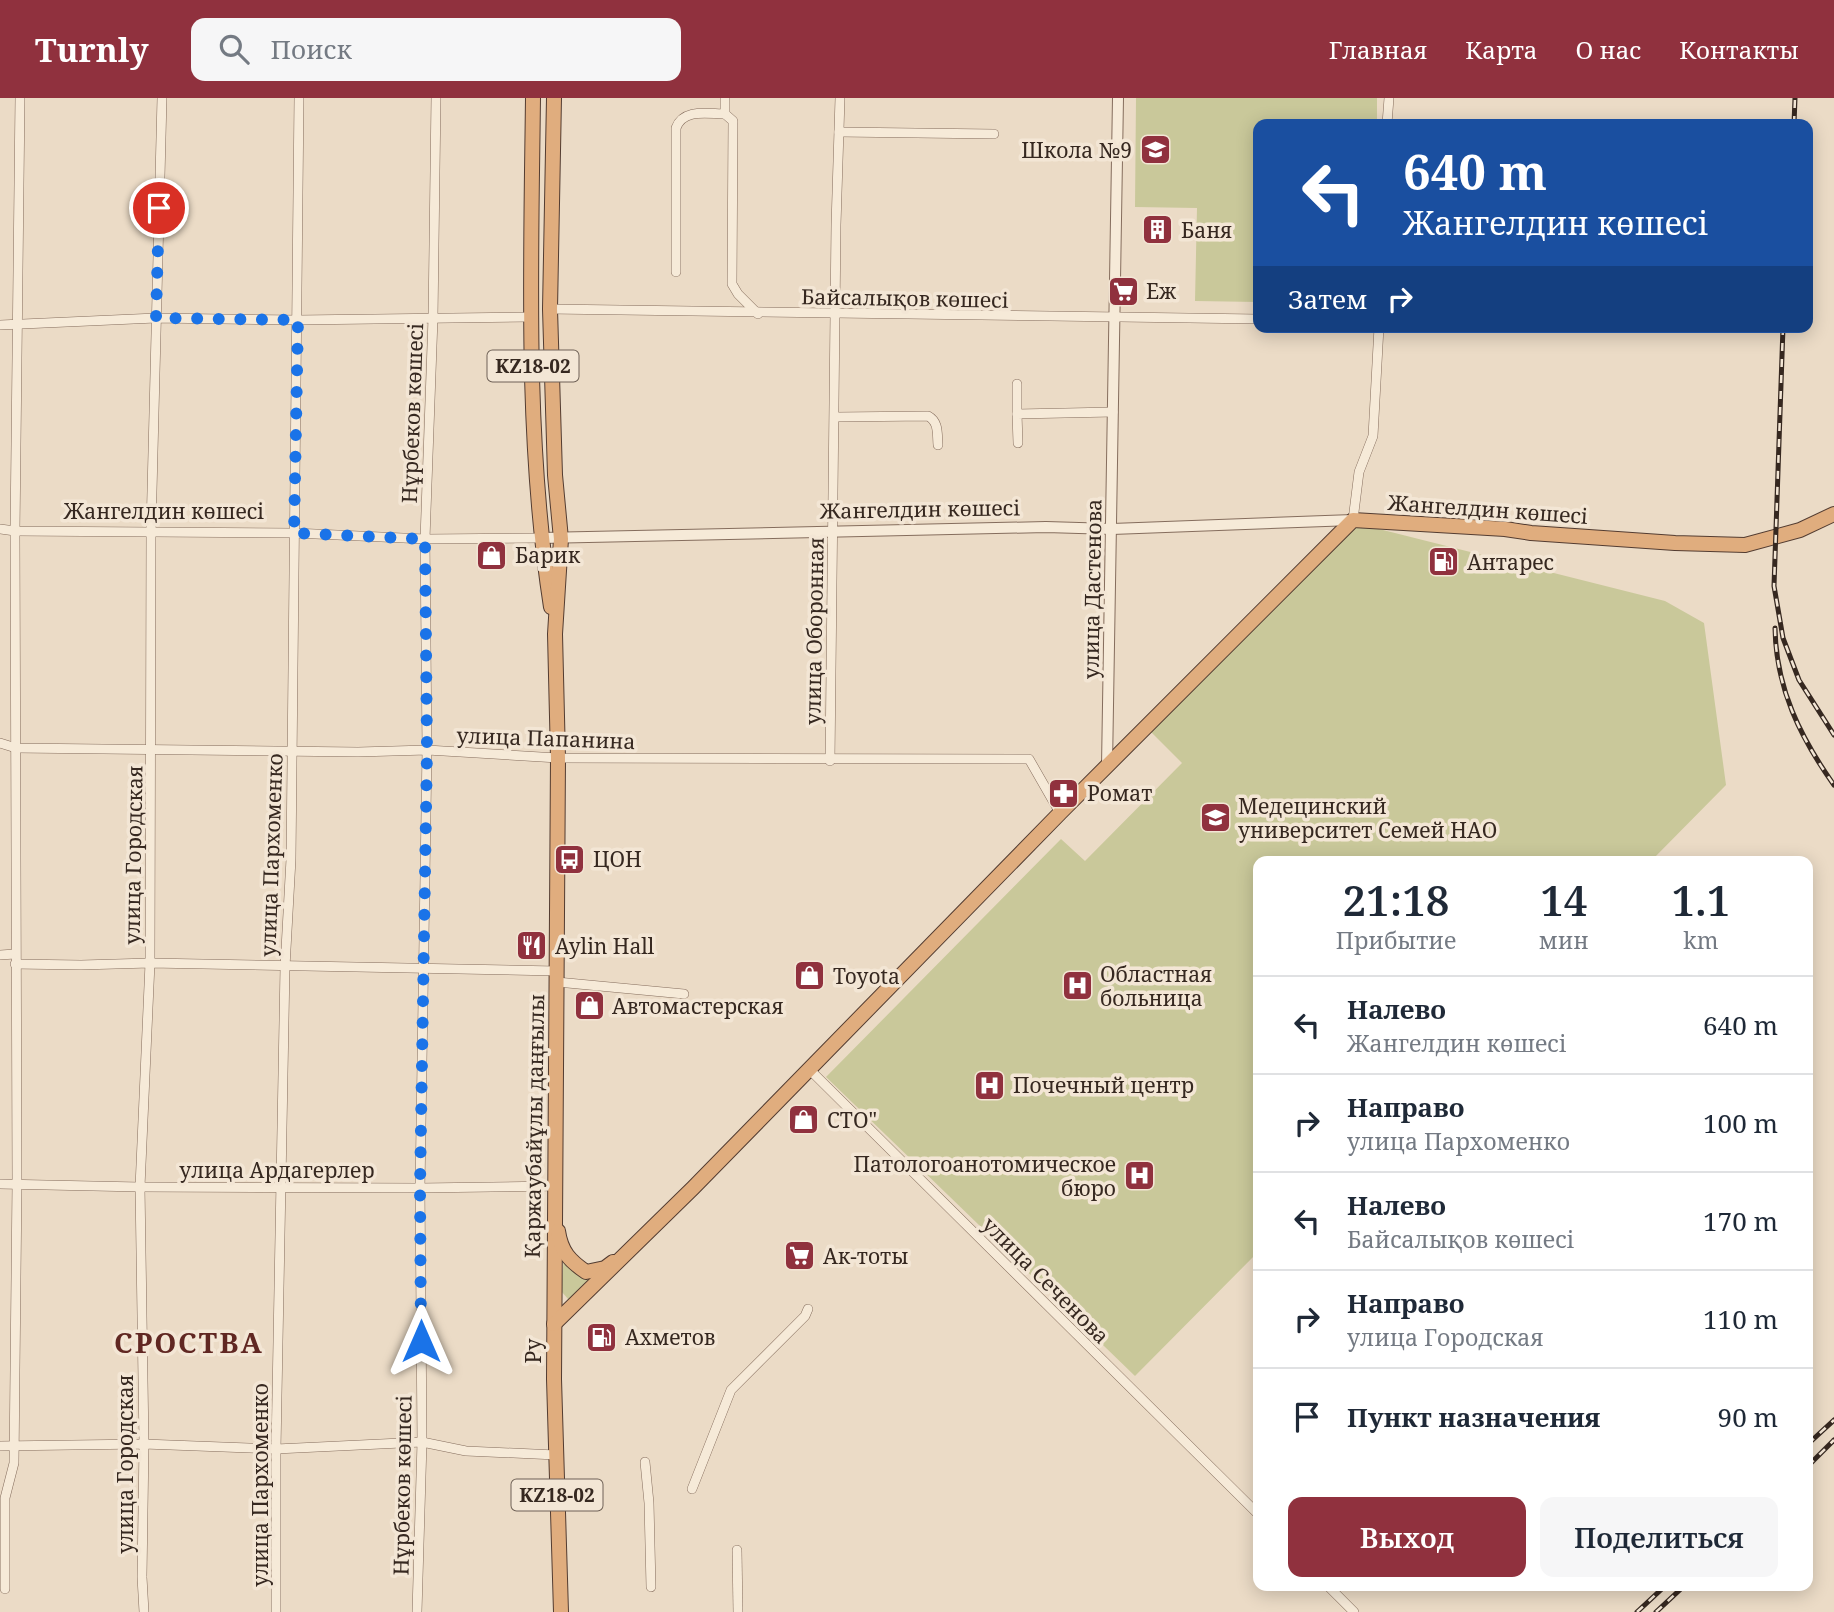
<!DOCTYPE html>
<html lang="ru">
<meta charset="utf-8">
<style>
body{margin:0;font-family:"Noto Serif",serif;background:#f6f6f7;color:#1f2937;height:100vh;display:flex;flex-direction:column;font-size:26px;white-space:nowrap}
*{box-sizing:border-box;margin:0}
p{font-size:23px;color:#747a83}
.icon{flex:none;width:38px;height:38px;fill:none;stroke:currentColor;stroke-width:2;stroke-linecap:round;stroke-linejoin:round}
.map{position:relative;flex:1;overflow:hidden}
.drawer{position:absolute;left:1253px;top:758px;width:560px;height:735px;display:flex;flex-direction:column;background:#fff;border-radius:14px;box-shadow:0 4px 18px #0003}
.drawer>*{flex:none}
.hud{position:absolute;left:1253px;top:21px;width:560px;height:214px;border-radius:14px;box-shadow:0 4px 18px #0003;background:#1a4fa0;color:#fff;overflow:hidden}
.pin{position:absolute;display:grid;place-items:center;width:60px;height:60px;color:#fff;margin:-30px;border:4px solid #fff;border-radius:50%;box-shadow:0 2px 7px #0007}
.me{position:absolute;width:77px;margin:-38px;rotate:0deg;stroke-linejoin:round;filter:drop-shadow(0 0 5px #0008)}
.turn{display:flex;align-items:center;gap:24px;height:147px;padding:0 35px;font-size:32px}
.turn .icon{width:91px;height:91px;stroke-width:2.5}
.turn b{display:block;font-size:49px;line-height:60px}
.then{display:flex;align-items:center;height:66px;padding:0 35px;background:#0003;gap:14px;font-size:26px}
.eta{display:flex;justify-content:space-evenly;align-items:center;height:119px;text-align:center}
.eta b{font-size:42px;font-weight:600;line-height:49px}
.primary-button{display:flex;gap:14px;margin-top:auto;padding:14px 35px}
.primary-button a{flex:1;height:80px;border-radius:14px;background:#90313e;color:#fff;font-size:28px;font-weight:600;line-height:80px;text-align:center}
.primary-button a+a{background:#f6f6f7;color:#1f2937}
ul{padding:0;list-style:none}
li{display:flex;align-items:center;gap:21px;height:98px;padding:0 35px;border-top:2px solid #e0e1e3}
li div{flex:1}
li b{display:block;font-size:26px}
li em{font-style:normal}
header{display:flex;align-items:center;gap:42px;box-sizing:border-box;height:98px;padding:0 35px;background:#90313e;color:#fff}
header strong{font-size:33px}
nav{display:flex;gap:38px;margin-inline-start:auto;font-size:24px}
.search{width:490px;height:63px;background:#f6f6f7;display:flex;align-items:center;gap:18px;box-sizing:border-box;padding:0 24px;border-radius:14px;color:#747a83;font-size:26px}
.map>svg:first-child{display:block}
.green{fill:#c9c89a}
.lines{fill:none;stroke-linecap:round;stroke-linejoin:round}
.minor-casing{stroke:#856d5d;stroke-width:10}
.tertiary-casing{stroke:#856d5d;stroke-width:12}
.trunk-casing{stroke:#533c31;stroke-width:16}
.minor{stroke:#f6ead8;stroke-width:9}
.tertiary{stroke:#f6ead8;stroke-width:10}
.trunk{stroke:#e0ad7e;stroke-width:14}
.rail-casing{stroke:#362820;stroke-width:5}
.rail{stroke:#f3e6d5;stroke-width:2.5;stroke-dasharray:8;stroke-linecap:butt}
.route{stroke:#1a73e8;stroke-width:12;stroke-dasharray:0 21.6}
.labels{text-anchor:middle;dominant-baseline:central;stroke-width:7;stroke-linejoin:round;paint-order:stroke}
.shield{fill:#f3e6d5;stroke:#6f6156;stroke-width:2}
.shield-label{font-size:19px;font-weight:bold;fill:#362820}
.poi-label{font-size:21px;fill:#362820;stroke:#f3e6d5;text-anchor:start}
.street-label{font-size:21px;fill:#362820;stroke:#f3e6d5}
.district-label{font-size:28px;font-weight:bold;letter-spacing:2px;fill:#602722;stroke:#f3e6d5}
</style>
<header>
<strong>Turnly</strong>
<div class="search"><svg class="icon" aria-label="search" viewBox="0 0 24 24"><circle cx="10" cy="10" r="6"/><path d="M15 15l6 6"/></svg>Поиск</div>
<nav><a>Главная</a><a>Карта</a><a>О нас</a><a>Контакты</a></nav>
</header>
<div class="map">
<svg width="1834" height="1514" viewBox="0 0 1834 1514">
<rect width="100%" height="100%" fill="#ebdbc6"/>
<g class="green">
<polygon points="1136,0 1377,0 1377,26 1258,26 1258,204 1195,203 1197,110 1135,109"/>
<polygon points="1354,429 1375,430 1665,503 1704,525 1726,687 1651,763 1258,763 1258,1154 1135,1278 826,979 1061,741 1085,763 1182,665 1148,631"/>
<polygon points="564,1159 604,1178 569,1202 561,1193"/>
</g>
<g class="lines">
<defs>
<g id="minor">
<polyline points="725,0 725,16 733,23 732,186 738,196 758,216"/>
<polyline points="1387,26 1389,0"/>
<polyline points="839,34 994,36"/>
<path d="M676,174V30C683,10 708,16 725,16"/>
<polyline points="550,211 1258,221"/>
<polyline points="0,227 156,220 298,222 530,219"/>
<polyline points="1017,286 1017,316"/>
<path d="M836,319L928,318C939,324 937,335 938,347"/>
<polyline points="1018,345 1017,316 1113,314"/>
<polyline points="1353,422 1359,374 1373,338 1379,229"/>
<polyline points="0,431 15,433 294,435 425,441 541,440"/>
<polyline points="0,645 16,650 358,654 427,652 558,660 1029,661 1060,715"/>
<polyline points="830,663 836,127 840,0"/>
<polyline points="0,857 15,856"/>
<polyline points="15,866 81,867 150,865 556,873"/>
<polyline points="557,884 684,896"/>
<polyline points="810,972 1258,1416"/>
<polyline points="0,1086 140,1089 420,1090 554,1088"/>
<polyline points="0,1348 144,1346 276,1351 422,1344 466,1353 556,1357"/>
<polyline points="645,1364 649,1405 651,1489"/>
<polyline points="692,1391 731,1292 805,1218 808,1211"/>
<polyline points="737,1452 738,1514"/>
<polyline points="1328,1488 1354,1514"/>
<polyline points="5,1491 5,1400 14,1365 17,1086 15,433 20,0"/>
<polyline points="144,1514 142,1479 144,1346 140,1089 150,865 151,433 162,0"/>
<polyline points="276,1514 276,1351 285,869 291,761 299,0"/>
<polyline points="417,1514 422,1344 420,1090 427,652 425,441 433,220 436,0"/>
</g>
<g id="tertiary">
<polyline points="541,440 1046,429 1112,431 1353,422"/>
<polyline points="1107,668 1118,0"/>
</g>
<g id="trunk">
<path d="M533,0C531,168 525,342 551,509"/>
<polyline points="554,0 550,211 555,377 561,441 555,536 558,660 554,1281 561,1514"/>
<path d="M558,1133C561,1154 570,1163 586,1174L605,1170L613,1164"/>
<polyline points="554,1226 693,1090 1060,715 1353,422 1505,431 1531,435 1675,445 1745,447 1800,432 1834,416"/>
</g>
</defs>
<use href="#minor" class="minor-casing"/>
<use href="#tertiary" class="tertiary-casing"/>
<use href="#trunk" class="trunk-casing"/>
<use href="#minor" class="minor"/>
<use href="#tertiary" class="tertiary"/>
<use href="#trunk" class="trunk"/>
<defs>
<g id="rail">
<polyline points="1794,26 1795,0"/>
<polyline points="1783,229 1774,488 1783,540 1799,582 1834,637"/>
<path d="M1775,530C1776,590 1800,639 1834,687"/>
<polyline points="1808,1346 1834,1322"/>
<polyline points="1808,1368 1834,1342"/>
<polyline points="1637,1514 1665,1488"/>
<polyline points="1656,1514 1684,1488"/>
</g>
</defs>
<use href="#rail" class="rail-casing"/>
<use href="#rail" class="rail"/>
</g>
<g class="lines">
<polyline class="route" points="159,110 156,220 298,222 294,435 425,441 427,652 420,1090 421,1243"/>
</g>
<defs>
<symbol id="school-square" viewBox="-11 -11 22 22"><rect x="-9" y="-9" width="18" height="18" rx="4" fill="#90313e" stroke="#f3e6d5"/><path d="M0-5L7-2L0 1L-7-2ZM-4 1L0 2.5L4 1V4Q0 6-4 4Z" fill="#fff"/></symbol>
<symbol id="building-square" viewBox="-11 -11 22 22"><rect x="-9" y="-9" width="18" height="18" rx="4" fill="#90313e" stroke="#f3e6d5"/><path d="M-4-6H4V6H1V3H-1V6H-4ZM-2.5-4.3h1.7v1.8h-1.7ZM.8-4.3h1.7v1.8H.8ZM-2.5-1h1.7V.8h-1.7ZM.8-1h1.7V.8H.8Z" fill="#fff"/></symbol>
<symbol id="supermarket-square" viewBox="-11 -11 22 22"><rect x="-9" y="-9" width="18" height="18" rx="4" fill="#90313e" stroke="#f3e6d5"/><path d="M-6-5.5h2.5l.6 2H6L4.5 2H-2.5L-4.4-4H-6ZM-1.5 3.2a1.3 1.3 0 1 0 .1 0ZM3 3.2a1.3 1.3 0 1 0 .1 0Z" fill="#fff"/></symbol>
<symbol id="shop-square" viewBox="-11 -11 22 22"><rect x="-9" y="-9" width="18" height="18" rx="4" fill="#90313e" stroke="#f3e6d5"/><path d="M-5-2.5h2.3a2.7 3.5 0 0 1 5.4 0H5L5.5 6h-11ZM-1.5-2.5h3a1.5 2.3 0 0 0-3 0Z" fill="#fff"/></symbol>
<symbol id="fuel-square" viewBox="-11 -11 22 22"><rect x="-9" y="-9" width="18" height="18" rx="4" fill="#90313e" stroke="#f3e6d5"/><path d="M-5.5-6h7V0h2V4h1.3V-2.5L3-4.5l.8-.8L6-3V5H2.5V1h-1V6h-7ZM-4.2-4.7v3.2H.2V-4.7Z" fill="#fff"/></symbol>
<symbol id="pharmacy-square" viewBox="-11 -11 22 22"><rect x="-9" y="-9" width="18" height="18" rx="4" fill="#90313e" stroke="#f3e6d5"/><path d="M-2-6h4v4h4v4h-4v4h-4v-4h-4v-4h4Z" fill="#fff"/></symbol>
<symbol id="university-square" viewBox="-11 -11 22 22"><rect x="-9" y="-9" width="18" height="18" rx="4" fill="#90313e" stroke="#f3e6d5"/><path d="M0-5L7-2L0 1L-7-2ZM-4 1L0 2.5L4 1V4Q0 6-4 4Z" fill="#fff"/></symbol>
<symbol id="bus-square" viewBox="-11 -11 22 22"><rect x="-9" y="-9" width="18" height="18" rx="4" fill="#90313e" stroke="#f3e6d5"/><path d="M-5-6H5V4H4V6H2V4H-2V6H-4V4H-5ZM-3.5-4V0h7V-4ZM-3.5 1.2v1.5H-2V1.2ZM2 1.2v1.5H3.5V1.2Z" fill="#fff"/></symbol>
<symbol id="restaurant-square" viewBox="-11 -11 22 22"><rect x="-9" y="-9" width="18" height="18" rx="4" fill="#90313e" stroke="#f3e6d5"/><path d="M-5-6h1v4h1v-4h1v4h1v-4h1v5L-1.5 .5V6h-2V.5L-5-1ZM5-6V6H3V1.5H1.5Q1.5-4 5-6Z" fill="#fff"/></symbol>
<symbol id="hospital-square" viewBox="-11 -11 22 22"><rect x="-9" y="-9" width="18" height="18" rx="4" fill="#90313e" stroke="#f3e6d5"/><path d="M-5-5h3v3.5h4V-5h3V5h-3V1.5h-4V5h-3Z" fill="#fff"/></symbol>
</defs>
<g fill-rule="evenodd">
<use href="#school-square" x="1138" y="34" width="35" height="35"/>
<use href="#building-square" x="1140" y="114" width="35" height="35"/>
<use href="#supermarket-square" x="1106" y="176" width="35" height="35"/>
<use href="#shop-square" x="474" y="440" width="35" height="35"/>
<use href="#fuel-square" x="1426" y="446" width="35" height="35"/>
<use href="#pharmacy-square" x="1046" y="678" width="35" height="35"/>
<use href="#university-square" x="1198" y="702" width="35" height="35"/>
<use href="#bus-square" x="552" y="744" width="35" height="35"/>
<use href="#restaurant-square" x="514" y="830" width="35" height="35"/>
<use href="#shop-square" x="792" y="860" width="35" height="35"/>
<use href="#hospital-square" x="1060" y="870" width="35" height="35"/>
<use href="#shop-square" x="572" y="890" width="35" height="35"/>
<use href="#hospital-square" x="972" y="970" width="35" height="35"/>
<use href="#shop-square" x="786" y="1004" width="35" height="35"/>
<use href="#hospital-square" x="1122" y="1060" width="35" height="35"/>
<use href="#supermarket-square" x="782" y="1140" width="35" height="35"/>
<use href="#fuel-square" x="584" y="1222" width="35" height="35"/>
</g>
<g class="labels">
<g class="shield">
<rect x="487.5" y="252.5" width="91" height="31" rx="5"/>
<rect x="511.5" y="1381.5" width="91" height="31" rx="5"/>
</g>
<g class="shield-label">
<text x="533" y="268">KZ18-02</text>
<text x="557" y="1397">KZ18-02</text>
</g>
<g class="poi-label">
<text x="1132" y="52" text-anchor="end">Школа №9</text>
<text x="1181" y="132">Баня</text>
<text x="1146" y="193">Еж</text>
<text x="515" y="457">Барик</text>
<text x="1467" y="464">Антарес</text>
<text x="1087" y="695">Ромат</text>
<text x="1238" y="708">Медецинский<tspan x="1238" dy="24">университет Семей НАО</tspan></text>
<text x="593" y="761">ЦОН</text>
<text x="555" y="848">Aylin Hall</text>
<text x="1100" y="876">Областная<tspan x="1100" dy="24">больница</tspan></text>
<text x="833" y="878">Toyota</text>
<text x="612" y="908">Автомастерская</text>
<text x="1013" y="987">Почечный центр</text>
<text x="827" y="1022">СТО"</text>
<text x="1116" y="1066" text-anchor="end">Патологоанотомическое<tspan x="1116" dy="24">бюро</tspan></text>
<text x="823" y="1158">Ак-тоты</text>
<text x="625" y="1239">Ахметов</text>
</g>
<g class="street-label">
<text transform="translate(905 200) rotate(1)">Байсалықов көшесі</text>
<text transform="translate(412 315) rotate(-88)">Нұрбеков көшесі</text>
<text transform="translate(920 411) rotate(-1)">Жангелдин көшесі</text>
<text transform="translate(1488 411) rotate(4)">Жангелдин көшесі</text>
<text x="164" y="413">Жангелдин көшесі</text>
<text transform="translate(1092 491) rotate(-89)">улица Дастенова</text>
<text transform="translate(814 533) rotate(-89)">улица Оборонная</text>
<text transform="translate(546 640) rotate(2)">улица Папанина</text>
<text transform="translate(133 757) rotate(-89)">улица Городская</text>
<text transform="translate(271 757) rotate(-88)">улица Пархоменко</text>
<text transform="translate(534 1028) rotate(-89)">Қаржаубайұлы даңғылы</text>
<text x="277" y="1072">улица Ардагерлер</text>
<text transform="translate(1046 1182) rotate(45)">улица Сеченова</text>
<text transform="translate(533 1253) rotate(-90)">Ру</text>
<text transform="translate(125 1366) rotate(-90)">улица Городская</text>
<text transform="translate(260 1387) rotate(-90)">улица Пархоменко</text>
<text transform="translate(402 1387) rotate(-89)">Нұрбеков көшесі</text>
</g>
<g class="district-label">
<text x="189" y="1244">СРОСТВА</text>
</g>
</g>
</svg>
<div class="pin" style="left:159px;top:110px;background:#d93025"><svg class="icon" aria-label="arrive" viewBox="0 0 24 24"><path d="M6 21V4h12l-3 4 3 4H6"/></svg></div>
<svg class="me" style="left:421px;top:1243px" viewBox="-20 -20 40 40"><path d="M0-17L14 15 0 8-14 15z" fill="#1a73e8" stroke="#fff" stroke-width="4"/></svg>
<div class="hud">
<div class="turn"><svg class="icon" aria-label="left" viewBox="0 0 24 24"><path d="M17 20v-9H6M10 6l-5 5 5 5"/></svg><div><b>640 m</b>Жангелдин көшесі</div></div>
<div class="then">Затем<svg class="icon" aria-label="right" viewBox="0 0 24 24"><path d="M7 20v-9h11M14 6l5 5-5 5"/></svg></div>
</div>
<section class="drawer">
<div class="eta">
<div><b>21:18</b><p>Прибытие</p></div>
<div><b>14</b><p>мин</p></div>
<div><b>1.1</b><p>km</p></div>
</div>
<ul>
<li><svg class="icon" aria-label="left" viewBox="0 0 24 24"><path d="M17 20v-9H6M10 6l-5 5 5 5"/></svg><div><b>Налево</b><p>Жангелдин көшесі</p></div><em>640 m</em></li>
<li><svg class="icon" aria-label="right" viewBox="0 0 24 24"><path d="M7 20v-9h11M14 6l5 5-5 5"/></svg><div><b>Направо</b><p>улица Пархоменко</p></div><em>100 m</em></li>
<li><svg class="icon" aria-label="left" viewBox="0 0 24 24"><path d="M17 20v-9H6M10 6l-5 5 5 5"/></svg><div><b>Налево</b><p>Байсалықов көшесі</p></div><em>170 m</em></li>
<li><svg class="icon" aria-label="right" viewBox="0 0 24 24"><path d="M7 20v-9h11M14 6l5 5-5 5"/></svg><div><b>Направо</b><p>улица Городская</p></div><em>110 m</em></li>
<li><svg class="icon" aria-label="arrive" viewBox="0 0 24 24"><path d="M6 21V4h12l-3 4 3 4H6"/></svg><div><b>Пункт назначения</b></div><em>90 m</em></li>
</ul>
<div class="primary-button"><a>Выход</a><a>Поделиться</a></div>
</section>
</div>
